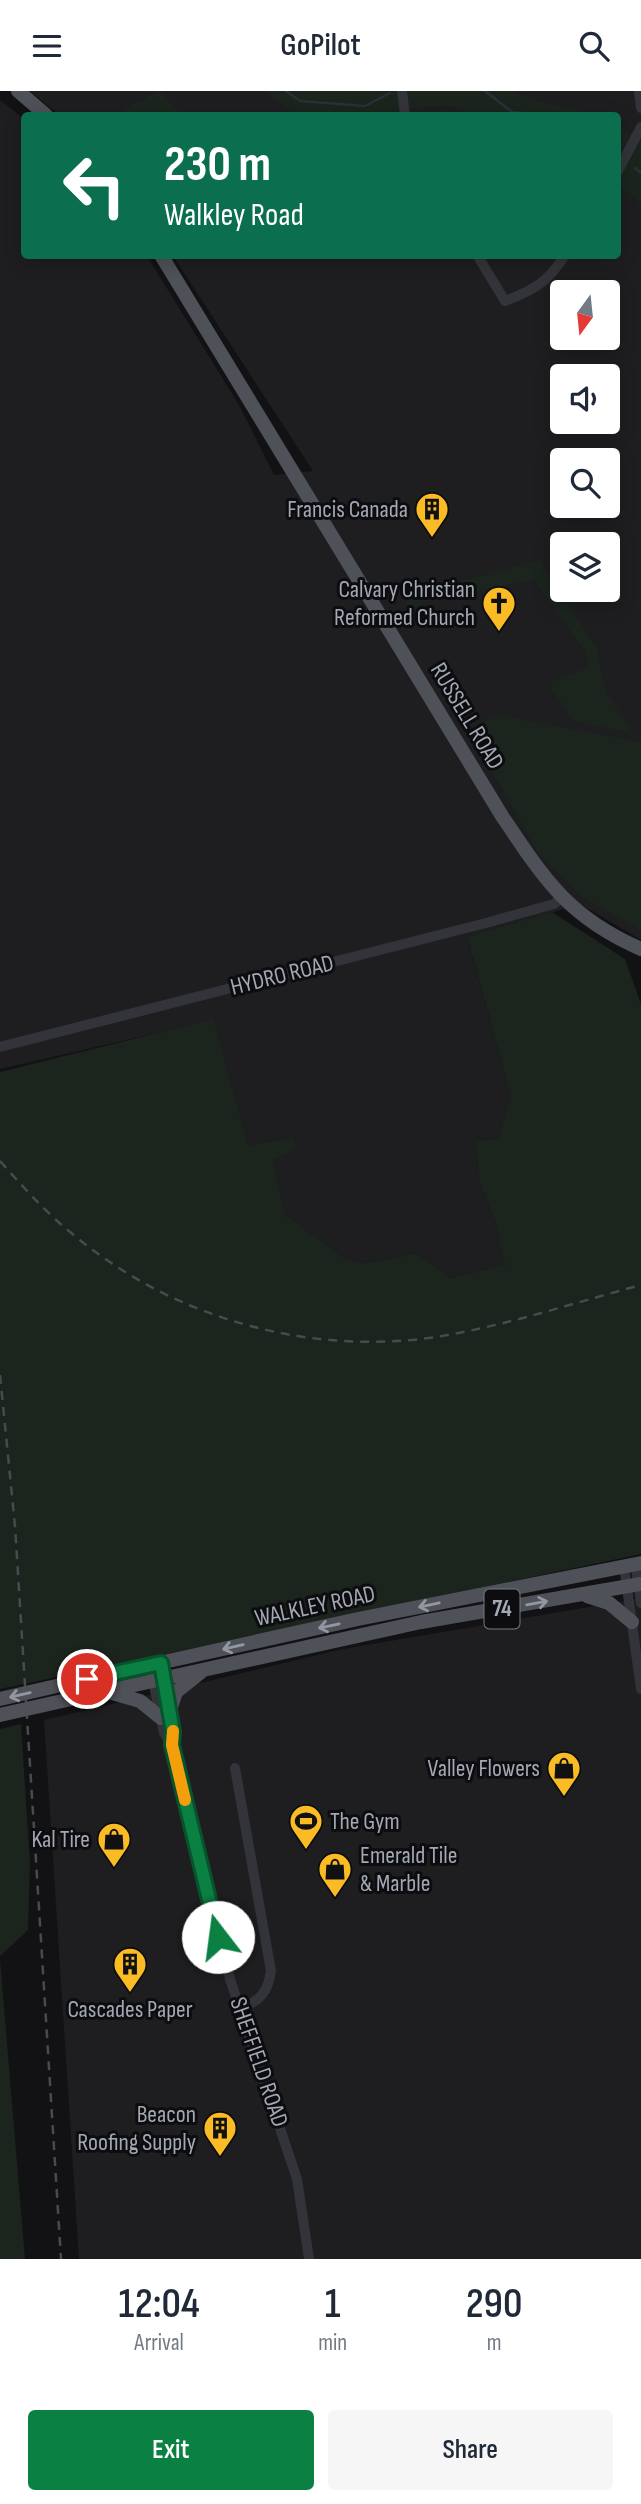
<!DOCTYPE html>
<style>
body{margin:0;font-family:"Sofia Sans Condensed",sans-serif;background:#f6f6f7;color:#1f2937;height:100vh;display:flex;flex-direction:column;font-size:26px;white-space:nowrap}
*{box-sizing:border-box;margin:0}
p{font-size:23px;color:#747a83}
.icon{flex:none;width:38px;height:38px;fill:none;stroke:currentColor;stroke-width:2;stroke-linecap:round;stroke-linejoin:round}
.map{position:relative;height:2168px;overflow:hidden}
.sheet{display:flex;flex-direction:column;background:#fff;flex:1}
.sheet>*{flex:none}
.banner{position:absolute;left:21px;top:21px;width:600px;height:147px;border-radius:7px;box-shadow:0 4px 18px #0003;background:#0b6e4f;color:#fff;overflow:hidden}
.needle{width:46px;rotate:195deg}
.fabs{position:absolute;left:550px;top:189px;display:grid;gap:14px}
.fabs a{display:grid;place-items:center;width:70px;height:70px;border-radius:7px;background:#fff;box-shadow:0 4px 18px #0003;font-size:35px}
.pin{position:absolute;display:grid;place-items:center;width:60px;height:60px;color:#fff;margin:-30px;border:4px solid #fff;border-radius:50%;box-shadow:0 2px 7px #0007}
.me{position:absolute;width:77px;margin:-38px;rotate:345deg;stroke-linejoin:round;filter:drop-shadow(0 0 5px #0008)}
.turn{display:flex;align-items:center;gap:24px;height:147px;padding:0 28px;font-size:32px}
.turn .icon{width:91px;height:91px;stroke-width:2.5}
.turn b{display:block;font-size:49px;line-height:60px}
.eta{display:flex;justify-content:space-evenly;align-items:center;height:119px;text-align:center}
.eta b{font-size:42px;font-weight:600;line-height:49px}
.primary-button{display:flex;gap:14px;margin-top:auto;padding:14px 28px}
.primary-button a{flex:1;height:80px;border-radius:7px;background:#0b8043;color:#fff;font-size:28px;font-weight:600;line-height:80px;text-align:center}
.primary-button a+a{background:#f6f6f7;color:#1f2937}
header{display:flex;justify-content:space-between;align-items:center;height:91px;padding:0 28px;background:#fff;font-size:32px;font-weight:600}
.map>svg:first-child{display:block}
.built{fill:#1e1e21;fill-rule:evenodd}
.green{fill:#1c241e}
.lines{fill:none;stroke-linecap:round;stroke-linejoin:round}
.stream{stroke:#283038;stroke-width:2.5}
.minor{stroke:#333439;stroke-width:10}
.major{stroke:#4f5158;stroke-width:14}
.rail{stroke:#484a50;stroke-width:2.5;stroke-dasharray:9 7;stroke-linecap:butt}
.major-bridge{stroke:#4f5158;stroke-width:14}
.oneway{stroke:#9297a2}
.route-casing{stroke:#07532c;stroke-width:18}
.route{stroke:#0b8043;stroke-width:12}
.slow{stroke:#f59e0b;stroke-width:12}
.labels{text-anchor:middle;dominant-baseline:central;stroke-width:6;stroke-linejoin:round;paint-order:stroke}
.shield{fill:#0d0d0f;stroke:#767a83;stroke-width:2}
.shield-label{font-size:23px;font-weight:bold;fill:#a3a8b5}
.poi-label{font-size:24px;fill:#a3a8b5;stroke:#0d0d0f;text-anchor:end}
.street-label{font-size:24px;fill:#a3a8b5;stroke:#0d0d0f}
</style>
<header><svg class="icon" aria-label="menu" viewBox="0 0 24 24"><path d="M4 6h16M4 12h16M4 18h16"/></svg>GoPilot<svg class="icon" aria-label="search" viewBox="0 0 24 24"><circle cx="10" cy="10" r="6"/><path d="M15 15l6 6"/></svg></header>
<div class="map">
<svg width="641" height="2168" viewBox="0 0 641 2168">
<rect width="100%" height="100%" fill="#121214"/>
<g class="built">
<path d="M30,0H641V849L580,813L467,847L511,1005L498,1047L476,1050L479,1090L496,1133L506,1174L449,1187L416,1162L368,1172L347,1169L284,1124L273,1069L295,1058L293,1046L248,1054L214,929L0,978V9L24,28V164L147,165L239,314L274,384L313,380L173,165L618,164V24H59ZM562,201H607V247H562ZM562,285H607V331H562ZM562,369H607V415H562ZM562,453H607V499H562Z"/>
<polygon points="641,1507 641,2168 79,2168 44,1629 343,1558"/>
</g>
<g class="green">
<polygon points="159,0 182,24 113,24"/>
<path d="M268,0H513C534,14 568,13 593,24C559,24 524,27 490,24C476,24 462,16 448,15C398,12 302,50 268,0Z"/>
<polygon points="618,36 641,47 641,111 618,94"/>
<path d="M540,469L596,556L606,600L633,643L572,629L560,609L551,600V592C560,583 574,584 586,577L588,572L586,562L534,489L427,509L412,519L405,512L411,500L461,490Z"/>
<polygon points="503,625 641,651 641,839 584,807 537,760 473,645 487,626"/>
<polygon points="552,821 625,868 641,913 641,1463 0,1598 0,981 214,928 248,1054 293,1046 296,1058 273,1069 285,1124 347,1169 368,1172 416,1162 450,1187 505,1174 496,1133 479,1090 476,1050 498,1047 511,1005 467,846"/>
<polygon points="21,1633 30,1772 28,1839 0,1865 0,1638"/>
<polygon points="0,1868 25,2168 0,2168"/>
</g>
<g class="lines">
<g class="stream">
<polyline points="286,0 300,10 365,15 390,2"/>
<polyline points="485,0 512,21 542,24"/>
<polyline points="635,77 641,82"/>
</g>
<g class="minor">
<polyline points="402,0 405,24"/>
<polyline points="639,0 641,17"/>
<polyline points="618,80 641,36"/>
<path d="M477,164L505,210C534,199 548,191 565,164"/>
<polyline points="0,956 486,832 554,813 561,807"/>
<polyline points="635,1473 641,1512"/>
<polyline points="624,1475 641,1598"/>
<polyline points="150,1575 164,1642 172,1654 212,1825 230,1888 297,2088 309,2168"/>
<polyline points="162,1581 173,1641 172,1654"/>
<path d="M235,1677L271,1880C268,1901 260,1910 241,1917"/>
</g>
<g class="major">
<polyline points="18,0 46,24"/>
<path d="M161,164L502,725C545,789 568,826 641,858"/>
<polyline points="587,1505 609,1512 632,1531"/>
<polyline points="87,1588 358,1528 641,1472"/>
<polyline points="112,1602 140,1610 161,1627"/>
<polyline points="89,1604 421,1531 641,1493"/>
<polyline points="170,1619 176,1601 201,1581"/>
</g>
<g class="rail">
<path d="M0,1070C24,1097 47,1123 75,1145C174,1227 308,1265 436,1246C505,1235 573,1212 641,1194"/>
<polyline points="0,1284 15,1435 61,2168"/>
</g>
<g class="major-bridge">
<polyline points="0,1608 87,1588"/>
<polyline points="0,1624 89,1604"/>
</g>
</g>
<defs><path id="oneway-shaft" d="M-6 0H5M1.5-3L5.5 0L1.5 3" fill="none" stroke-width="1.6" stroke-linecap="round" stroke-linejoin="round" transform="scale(1.75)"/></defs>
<g class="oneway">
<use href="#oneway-shaft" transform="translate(537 1512) rotate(-10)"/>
<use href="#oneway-shaft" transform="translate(429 1514) rotate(168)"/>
<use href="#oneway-shaft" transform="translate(329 1535) rotate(168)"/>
<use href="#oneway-shaft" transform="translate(233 1556) rotate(167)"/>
<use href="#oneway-shaft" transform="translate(20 1604) rotate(167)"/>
</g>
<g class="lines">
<defs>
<polyline id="route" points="87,1588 161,1572 173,1641 172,1654 218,1846"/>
</defs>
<use href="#route" class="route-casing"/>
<use href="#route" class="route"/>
<polyline class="slow" points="173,1640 172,1654 185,1709"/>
</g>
<defs>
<symbol id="building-pin" viewBox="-11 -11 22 30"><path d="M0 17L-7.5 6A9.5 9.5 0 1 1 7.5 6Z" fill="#fabb25" stroke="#0d0d0f"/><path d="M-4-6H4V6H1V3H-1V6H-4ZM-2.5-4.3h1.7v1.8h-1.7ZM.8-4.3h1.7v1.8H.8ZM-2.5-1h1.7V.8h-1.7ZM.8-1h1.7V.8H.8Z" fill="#111"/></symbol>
<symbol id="church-pin" viewBox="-11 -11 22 30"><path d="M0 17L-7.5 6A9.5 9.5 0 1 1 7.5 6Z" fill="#fabb25" stroke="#0d0d0f"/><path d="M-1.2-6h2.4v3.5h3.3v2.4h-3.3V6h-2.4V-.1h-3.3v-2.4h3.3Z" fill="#111"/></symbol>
<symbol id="shop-pin" viewBox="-11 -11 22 30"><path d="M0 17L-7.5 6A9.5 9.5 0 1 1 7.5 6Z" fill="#fabb25" stroke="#0d0d0f"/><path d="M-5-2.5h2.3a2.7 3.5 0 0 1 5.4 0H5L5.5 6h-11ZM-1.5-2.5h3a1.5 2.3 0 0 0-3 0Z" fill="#111"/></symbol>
<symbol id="stadium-pin" viewBox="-11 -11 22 30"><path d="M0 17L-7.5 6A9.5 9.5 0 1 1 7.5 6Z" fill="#fabb25" stroke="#0d0d0f"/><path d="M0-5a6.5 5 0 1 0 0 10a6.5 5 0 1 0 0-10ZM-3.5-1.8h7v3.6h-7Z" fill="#111"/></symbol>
</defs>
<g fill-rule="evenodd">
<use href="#building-pin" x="413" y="399" width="38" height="52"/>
<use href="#church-pin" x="480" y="493" width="38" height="52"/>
<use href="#shop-pin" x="545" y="1658" width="38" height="52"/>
<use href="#stadium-pin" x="287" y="1711" width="38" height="52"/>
<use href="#shop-pin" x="95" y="1729" width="38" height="52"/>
<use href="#shop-pin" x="316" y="1759" width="38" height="52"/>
<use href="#building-pin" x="111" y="1854" width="38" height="52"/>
<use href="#building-pin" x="201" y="2018" width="38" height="52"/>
</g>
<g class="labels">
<rect class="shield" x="484.5" y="1498.5" width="35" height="39" rx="5"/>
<g class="shield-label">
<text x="502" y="1518">74</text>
</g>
<g class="poi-label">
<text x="408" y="418">Francis Canada</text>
<text x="475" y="498">Calvary Christian<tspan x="475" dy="28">Reformed Church</tspan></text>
<text x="540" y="1677">Valley Flowers</text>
<text x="330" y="1730" text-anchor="start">The Gym</text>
<text x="90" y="1748">Kal Tire</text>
<text x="360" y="1764" text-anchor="start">Emerald Tile<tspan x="360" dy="28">&amp; Marble</tspan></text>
<text x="130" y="1918" text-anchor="middle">Cascades Paper</text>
<text x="196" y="2023">Beacon<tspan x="196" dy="28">Roofing Supply</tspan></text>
</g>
<g class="street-label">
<text transform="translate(467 625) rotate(59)">RUSSELL ROAD</text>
<text transform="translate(282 884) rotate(-14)">HYDRO ROAD</text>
<text transform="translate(315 1515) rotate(-12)">WALKLEY ROAD</text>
<text transform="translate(259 1971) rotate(71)">SHEFFIELD ROAD</text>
</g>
</g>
</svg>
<div class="fabs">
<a><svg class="needle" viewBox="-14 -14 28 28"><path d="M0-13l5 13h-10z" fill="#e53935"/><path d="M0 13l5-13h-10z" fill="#747a83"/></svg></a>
<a><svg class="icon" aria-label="sound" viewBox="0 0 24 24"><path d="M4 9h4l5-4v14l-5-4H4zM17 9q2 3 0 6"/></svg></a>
<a><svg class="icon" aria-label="search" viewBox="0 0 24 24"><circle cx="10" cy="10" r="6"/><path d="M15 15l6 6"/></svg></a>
<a><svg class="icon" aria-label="layers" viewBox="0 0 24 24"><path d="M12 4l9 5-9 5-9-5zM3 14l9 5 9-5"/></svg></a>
</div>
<div class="pin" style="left:87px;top:1588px;background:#d93025"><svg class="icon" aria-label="arrive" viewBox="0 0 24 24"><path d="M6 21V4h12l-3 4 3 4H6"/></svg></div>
<svg class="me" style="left:218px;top:1846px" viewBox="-20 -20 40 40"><circle r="19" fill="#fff"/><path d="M0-13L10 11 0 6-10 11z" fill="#0b8043"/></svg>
<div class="banner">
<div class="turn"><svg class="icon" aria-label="left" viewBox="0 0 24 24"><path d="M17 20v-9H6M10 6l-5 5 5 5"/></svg><div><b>230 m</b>Walkley Road</div></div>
</div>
</div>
<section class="sheet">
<div class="eta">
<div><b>12:04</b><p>Arrival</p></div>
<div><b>1</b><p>min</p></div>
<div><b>290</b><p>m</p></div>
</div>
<div class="primary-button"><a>Exit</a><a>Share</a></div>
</section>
